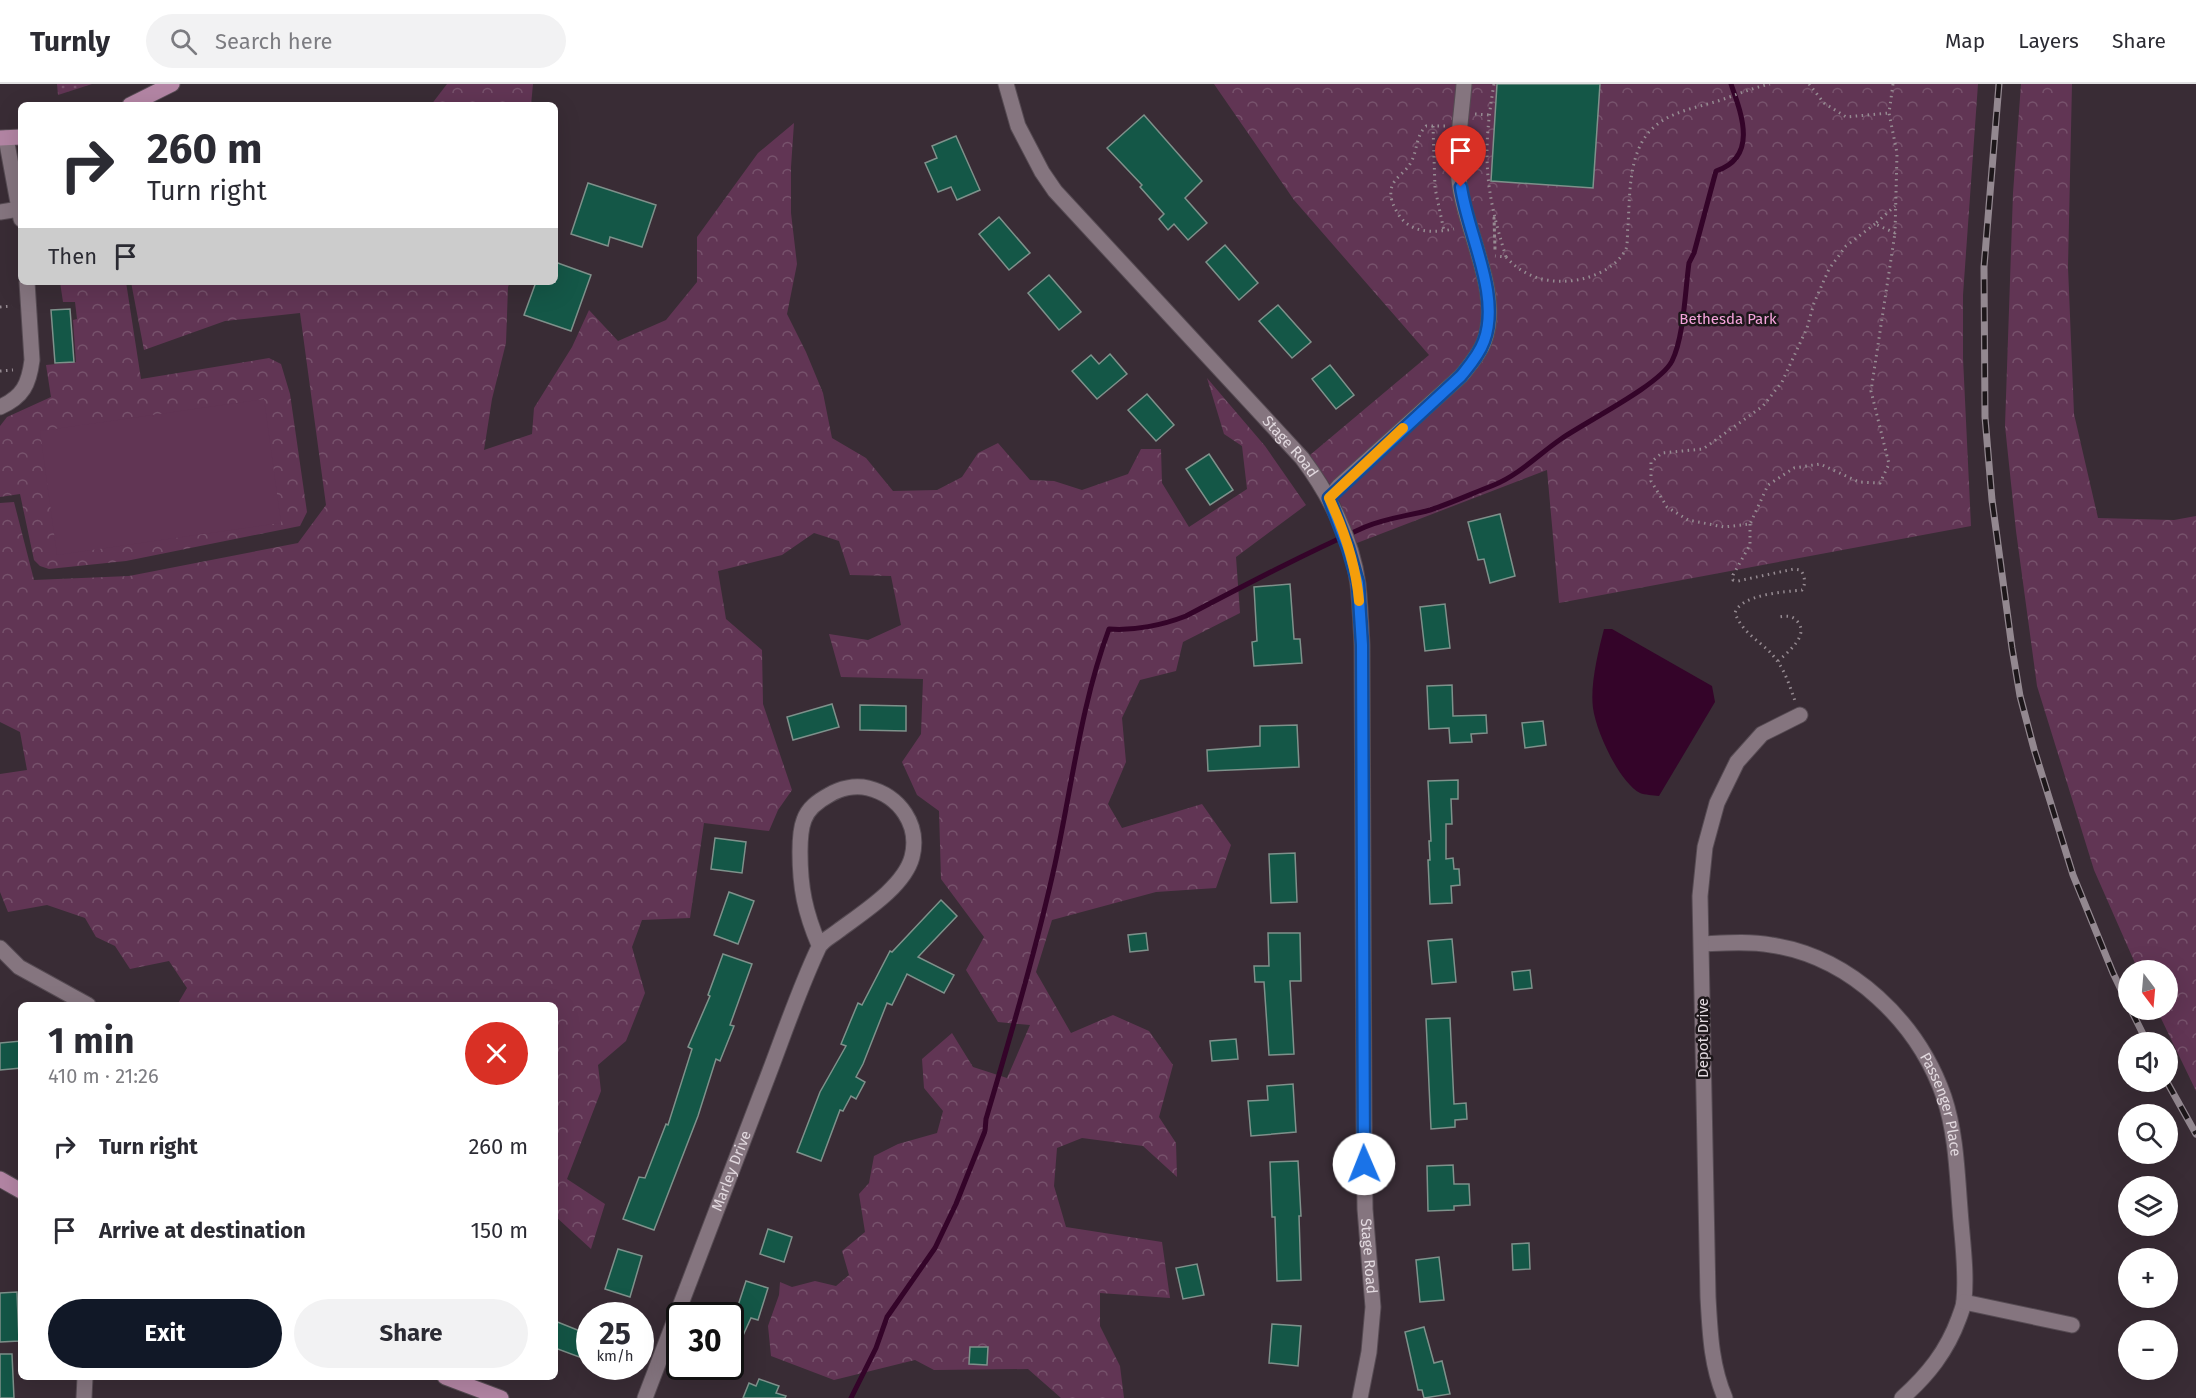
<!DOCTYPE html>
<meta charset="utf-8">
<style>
body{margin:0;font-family:"Fira Sans",sans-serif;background:#f2f2f3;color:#2b2b33;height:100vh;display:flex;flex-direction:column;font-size:22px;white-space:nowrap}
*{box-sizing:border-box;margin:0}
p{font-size:20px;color:#7c7c81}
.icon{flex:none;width:33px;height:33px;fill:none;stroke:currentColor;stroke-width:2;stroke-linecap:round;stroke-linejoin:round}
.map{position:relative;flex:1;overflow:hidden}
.drawer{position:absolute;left:18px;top:918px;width:540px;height:378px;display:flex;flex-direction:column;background:#fff;border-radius:9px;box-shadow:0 6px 24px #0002}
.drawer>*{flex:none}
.top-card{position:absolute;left:18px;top:18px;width:540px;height:183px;border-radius:9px;box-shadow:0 6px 24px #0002;background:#fff;color:#2b2b33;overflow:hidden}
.needle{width:39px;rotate:164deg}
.buttons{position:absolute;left:2118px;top:876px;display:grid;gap:12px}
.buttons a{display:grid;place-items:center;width:60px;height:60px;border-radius:50%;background:#fff;box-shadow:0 6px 24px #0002;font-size:30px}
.speed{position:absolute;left:576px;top:1218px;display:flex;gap:12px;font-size:30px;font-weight:700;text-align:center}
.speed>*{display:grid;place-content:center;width:78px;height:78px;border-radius:50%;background:#fff;box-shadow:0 6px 24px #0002;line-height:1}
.speed small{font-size:15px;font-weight:400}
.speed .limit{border:3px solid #111;border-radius:9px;background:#fff;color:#111}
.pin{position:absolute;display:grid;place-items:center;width:51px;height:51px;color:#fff;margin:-62px -26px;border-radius:50% 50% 50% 0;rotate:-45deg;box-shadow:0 0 6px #0007}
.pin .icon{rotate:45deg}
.me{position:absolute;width:66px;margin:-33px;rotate:359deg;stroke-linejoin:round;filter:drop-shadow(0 0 4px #0008)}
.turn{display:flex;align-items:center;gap:21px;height:126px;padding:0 30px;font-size:27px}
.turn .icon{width:78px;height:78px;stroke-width:2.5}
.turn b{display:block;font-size:42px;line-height:51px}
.then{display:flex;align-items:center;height:57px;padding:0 30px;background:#0003;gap:12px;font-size:22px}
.round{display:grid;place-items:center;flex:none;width:63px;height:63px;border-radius:32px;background:#f2f2f3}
.overview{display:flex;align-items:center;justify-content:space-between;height:102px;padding:0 30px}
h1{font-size:36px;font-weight:700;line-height:45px}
.button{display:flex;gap:12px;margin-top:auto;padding:12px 30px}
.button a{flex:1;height:69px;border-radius:36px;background:#111827;color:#fff;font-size:24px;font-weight:700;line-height:69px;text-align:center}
.button a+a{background:#f2f2f3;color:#2b2b33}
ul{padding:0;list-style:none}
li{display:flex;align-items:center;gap:18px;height:84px;padding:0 30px}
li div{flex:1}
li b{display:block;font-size:22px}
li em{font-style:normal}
header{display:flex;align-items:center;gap:36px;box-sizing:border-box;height:84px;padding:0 30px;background:#fff;border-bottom:2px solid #e1e1e2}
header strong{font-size:28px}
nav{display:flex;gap:33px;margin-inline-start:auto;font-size:21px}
.search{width:420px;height:54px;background:#f2f2f3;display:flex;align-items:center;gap:15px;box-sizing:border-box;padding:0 21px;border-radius:33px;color:#7c7c81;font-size:22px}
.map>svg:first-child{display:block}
.grass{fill:url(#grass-dots)}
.forest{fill:url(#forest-crowns)}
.pitch{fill:#613554}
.water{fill:#340429}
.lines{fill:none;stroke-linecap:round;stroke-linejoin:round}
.stream{stroke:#340429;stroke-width:5}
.building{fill:#145747;stroke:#7e918b;stroke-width:1.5}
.minor-casing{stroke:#564b53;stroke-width:17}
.major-casing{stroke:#564b53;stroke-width:17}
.path{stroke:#968b92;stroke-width:3;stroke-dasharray:1.5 4.5;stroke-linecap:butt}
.minor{stroke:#85757f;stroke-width:15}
.major{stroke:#b385a4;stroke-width:15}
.rail-casing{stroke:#938890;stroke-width:7}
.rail{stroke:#1d171a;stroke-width:4.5;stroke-dasharray:14;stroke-linecap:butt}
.route-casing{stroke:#114b97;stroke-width:15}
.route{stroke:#1a73e8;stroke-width:10}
.slow{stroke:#f59e0b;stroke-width:10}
.labels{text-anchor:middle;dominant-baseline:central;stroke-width:5;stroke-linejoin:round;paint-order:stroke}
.park-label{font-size:15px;fill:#f5a4db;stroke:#1d171a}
.street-label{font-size:15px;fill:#e2d9df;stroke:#1d171a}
</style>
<header>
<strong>Turnly</strong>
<div class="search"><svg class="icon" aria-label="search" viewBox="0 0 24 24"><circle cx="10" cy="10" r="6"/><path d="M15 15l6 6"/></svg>Search here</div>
<nav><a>Map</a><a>Layers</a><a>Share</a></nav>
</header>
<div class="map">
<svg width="2196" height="1314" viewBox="0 0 2196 1314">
<defs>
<pattern id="grass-dots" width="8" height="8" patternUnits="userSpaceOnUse" patternTransform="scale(1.5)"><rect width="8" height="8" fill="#613554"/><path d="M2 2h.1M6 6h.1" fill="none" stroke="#77526c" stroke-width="1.8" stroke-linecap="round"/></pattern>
<pattern id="forest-crowns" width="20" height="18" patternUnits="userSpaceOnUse" patternTransform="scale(1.5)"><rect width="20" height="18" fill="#613554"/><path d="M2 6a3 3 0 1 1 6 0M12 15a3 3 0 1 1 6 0" fill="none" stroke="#77526c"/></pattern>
</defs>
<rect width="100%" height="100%" fill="#392c35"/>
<polygon class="grass" points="57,0 92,0 58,11"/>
<g class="forest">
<polygon points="447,0 533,0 531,21 431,21"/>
<polygon points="1214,0 1978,0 1963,211 1963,274 1971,442 1559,519 1547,386 1357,459 1336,409 1310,371 1429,271 1294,116"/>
<polygon points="2021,0 2072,0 2068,183 2074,330 2098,434 2174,436 2196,432 2196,1007 2157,926 2168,926 2168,886 2138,886 2094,786 2037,602 2016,447 2005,342 2013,109"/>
<polygon points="794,39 791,83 791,129 797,180 787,230 806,268 823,309 832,354 866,374 893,407 937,406 962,393 978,369 998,359 1030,396 1054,397 1082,406 1128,390 1141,365 1161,365 1162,399 1189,443 1247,405 1242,362 1224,350 1207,294 1265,362 1306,421 1236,473 1240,529 1183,558 1176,587 1140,596 1122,634 1126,678 1108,720 1122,744 1202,720 1231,761 1216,804 1156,808 1052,836 1036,888 1071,949 1113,931 1149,947 1173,981 1159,1033 1176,1059 1177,1093 1143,1062 1082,1054 1057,1064 1054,1102 1066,1143 1162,1158 1170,1214 1100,1209 1100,1242 1120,1282 1124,1314 1061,1314 1028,1285 934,1286 915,1276 834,1296 771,1272 768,1242 779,1211 780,1198 792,1203 815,1197 836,1202 849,1191 842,1167 865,1148 859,1110 869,1099 874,1072 898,1060 937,1049 943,1027 924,1004 922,975 952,949 973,983 1007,994 1030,941 998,938 966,886 984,853 941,795 939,727 917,711 902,678 921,650 923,595 841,593 829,550 868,556 901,541 891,492 850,491 839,457 814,449 782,471 718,487 726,535 762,566 763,620 792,706 778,726 769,747 704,739 690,834 642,836 632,863 645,909 626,957 598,981 601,1007 567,1095 605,1120 591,1165 555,1132 555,921 177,921 187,904 169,877 130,885 115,862 96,853 85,834 47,821 8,828 0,808 0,690 27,686 20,648 0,638 0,419 14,418 34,496 129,492 298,459 326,421 300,229 225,237 144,266 131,198 510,198 508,203 506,259 492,315 484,366 532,350 534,324 572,263 589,226 618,257 666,236 697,198 697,153 758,69"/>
<polygon points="60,198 126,198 141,295 269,274 281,280 290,310 307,428 300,442 126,477 49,485 40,482 34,476 20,410 0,413 0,342 7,333 51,313 46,281 76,278 73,236 77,235 75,218 63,218"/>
</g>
<polygon class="pitch" points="264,315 281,439 57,471 40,347"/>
<path class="water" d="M1604,545H1612L1712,602L1715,618L1659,712C1653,711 1645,711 1640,709C1619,698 1596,647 1593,624C1590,601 1598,568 1604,545Z"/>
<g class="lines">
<path class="stream" d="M851,1314L876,1264L887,1233L935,1164L956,1120L985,1047L986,1035C1011,950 1036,866 1055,780C1072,702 1081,620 1109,545C1134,547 1163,541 1186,532C1245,501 1304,470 1365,443C1386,434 1408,432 1430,426C1452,419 1473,409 1494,401C1519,391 1539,370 1561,355C1585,338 1660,301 1672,277C1684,253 1685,207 1689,179L1694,169L1716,87C1758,73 1742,31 1731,0"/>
</g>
<g class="building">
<polygon points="1497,0 1600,0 1593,104 1491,97"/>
<polygon points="1144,31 1202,97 1185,114 1207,139 1188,156 1174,140 1168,146 1159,135 1164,130 1140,103 1142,101 1107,64"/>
<polygon points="956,52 980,106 957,116 951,103 938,108 925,79 937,74 932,62"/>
<polygon points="588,99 656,121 642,163 610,153 608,162 571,150"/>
<polygon points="999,133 1030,169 1009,186 979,150"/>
<polygon points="1225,161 1258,199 1239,216 1206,178"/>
<polygon points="555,178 591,191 571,247 524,231 536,198 555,198"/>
<polygon points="1049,191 1081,228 1059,246 1028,209"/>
<polygon points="1278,221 1311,258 1292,274 1259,237"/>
<polygon points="70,225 74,278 55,279 51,226"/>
<polygon points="1110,270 1127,290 1097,315 1072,287 1091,271 1099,280"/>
<polygon points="1330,281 1354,311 1336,325 1312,295"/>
<polygon points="1147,310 1174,341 1156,357 1128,326"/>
<polygon points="1209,370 1233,406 1210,421 1186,385"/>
<polygon points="1500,430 1515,492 1490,499 1484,475 1478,476 1468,438"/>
<polygon points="1290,500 1294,555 1300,555 1302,579 1254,582 1252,558 1257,557 1254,503"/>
<polygon points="1445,520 1450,564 1425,567 1420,523"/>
<polygon points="1452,601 1453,632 1486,631 1487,649 1471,650 1472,658 1450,659 1449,644 1429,645 1427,602"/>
<polygon points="832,620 839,643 793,656 787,633"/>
<polygon points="860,621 906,622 906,647 860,646"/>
<polygon points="1543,637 1546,661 1525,664 1522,639"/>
<polygon points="1297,641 1299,683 1208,687 1207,666 1260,662 1260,642"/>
<polygon points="1458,696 1458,715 1451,715 1452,740 1446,740 1446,775 1453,774 1454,785 1459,785 1460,801 1451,802 1452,819 1430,820 1428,776 1430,776 1429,757 1431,757 1428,697"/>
<polygon points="715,754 746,758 742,789 711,785"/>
<polygon points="1295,769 1297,818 1271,819 1269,770"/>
<polygon points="729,808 754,817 738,860 714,851"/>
<polygon points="941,816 957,832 918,873 954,891 944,909 907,890 892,921 887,919 863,980 856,993 865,998 856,1015 851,1012 843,1027 840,1026 821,1077 797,1068 820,1008 846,962 841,960 858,919 862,921 890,867 892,868"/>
<polygon points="1146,849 1148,866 1130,868 1128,851"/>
<polygon points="1268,849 1300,849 1301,897 1290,897 1294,970 1269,971 1264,898 1255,898 1254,882 1269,882"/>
<polygon points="1452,855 1456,898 1432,900 1428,857"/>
<polygon points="723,870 752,880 730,941 734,942 720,977 716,975 698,1032 654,1146 623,1135 639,1093 645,1094 666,1040 668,1041 692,965 688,963 710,912 708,911"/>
<polygon points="1530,886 1532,904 1514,906 1512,888"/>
<polygon points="1450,934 1454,1020 1466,1019 1467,1035 1455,1036 1455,1043 1431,1045 1426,935"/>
<polygon points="1236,955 1238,975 1212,977 1210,957"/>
<polygon points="21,957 21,984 0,986 0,959"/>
<polygon points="1293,1000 1296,1048 1251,1052 1248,1017 1268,1016 1267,1002"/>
<polygon points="1298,1077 1301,1132 1299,1132 1301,1196 1277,1197 1275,1133 1272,1133 1270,1078"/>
<polygon points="1453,1081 1454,1100 1469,1100 1470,1121 1454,1122 1454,1126 1428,1127 1427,1082"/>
<polygon points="768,1145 792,1153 784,1178 760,1170"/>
<polygon points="1529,1159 1530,1185 1513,1186 1512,1160"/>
<polygon points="618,1165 642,1172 630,1213 605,1205"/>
<polygon points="1439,1173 1444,1216 1420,1218 1416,1176"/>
<polygon points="1197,1180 1204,1211 1183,1215 1176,1184"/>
<polygon points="746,1197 768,1204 758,1236 751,1234 730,1280 730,1246"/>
<polygon points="17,1208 19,1257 0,1258 0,1209"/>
<polygon points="555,1237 590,1251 590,1277 555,1264"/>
<polygon points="1272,1240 1301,1242 1298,1282 1269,1279"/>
<polygon points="1424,1243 1434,1279 1442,1277 1450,1310 1424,1314 1422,1306 1418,1306 1405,1248"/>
<polygon points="970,1263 988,1263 987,1281 969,1280"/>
<polygon points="0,1270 12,1270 14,1314 0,1314"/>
<polygon points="759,1295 779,1302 776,1309 786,1312 785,1314 743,1314 749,1299 756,1302"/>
</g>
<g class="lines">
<defs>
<g id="minor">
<path id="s1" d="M1006,0L1018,42L1042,88L1055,107L1302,374C1329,410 1352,455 1358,500C1360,520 1361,541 1362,561L1364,1035L1365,1125L1373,1223L1369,1268L1360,1314"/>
<polyline points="6,54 21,135"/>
<polyline points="0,128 19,125"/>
<path d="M0,323C23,313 29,300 32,276L27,198"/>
<path d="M1329,414L1339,402L1461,292C1469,282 1479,271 1484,258C1504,205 1459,139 1458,83C1457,56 1462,27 1464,0"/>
<path id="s2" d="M1703,860C1725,859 1749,857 1771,861C1851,873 1918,938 1944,1013C1956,1049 1957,1088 1960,1125C1962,1155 1967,1187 1964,1216C1964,1222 1961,1228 1959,1234C1947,1267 1928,1291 1902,1314"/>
<polyline points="0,864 19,883 88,921"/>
<polyline points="1964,1218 2072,1241"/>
<polyline points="84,1314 85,1293"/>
<path id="s3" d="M645,1314C683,1212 722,1111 761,1010C780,962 796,912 818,865C821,857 832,852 838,847C862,829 904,803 912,773C920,741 900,712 868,704C855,701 840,704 829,711C818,717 808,724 804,736C800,746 800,758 800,768C800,804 805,828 819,861"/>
<path d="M1725,1314C1711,1281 1710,1248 1708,1213L1700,812L1705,763L1717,719L1737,678L1762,650L1800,631"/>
</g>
<g id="major">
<polyline points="130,21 172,0"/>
<polyline points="0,54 21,53"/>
<polyline points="0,1095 21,1107"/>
<polyline points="445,1293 501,1314"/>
</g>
</defs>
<use href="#minor" class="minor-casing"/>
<use href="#major" class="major-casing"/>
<g class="path">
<path d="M1494,0C1482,70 1485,106 1506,173L1495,172"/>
<polyline points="1809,0 1824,19 1846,33 1889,29"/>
<polyline points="1893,0 1889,29 1897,69 1895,149 1875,140 1895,122"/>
<polyline points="1475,30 1489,31"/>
<polyline points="1433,42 1435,104 1444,147"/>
<path d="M1445,42H1426C1415,53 1418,67 1410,80C1405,89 1393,94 1391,106C1390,114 1393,121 1397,128C1409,150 1433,149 1454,145"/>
<polyline points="1875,140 1846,162 1829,185 1814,219 1807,244 1782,298 1763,322 1703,365 1662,369 1651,378 1651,397 1667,423 1688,436 1724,443 1750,440 1768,401 1794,384 1820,380 1859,398 1880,399 1889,380 1871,307 1895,149"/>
<polyline points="1495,164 1494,134 1495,166"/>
<path d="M1506,173C1522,191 1544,199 1568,197C1589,196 1616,185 1626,165C1628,159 1627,149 1628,142C1630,112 1628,69 1651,46C1668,28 1695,24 1718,17C1736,11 1752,4 1770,0"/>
<polyline points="0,223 12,222"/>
<polyline points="0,287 13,286"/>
<path d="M1750,440V461L1733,491V496L1738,497L1794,485L1800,486C1805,490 1806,501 1802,506C1785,508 1741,510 1735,529C1744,552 1762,557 1775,574C1785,586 1790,603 1795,617"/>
<path d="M1778,577C1788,568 1810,551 1797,537C1792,531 1785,532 1778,533"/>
</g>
<use href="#minor" class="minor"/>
<use href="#major" class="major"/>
<defs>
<g id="rail">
<polyline points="1999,0 1984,183 1985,333 1992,416 2012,564 2020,612 2034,665 2073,791 2113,889 2128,920"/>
<polyline points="2131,926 2147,958"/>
<polyline points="2167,998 2196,1050"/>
</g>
</defs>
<use href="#rail" class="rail-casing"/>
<use href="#rail" class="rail"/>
</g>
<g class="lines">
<defs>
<path id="route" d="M1364,1080L1362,561L1358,499L1348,464L1329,414L1461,292C1469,282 1479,271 1484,257C1501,211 1468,151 1461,103"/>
</defs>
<use href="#route" class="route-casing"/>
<use href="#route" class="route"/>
<path class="slow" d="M1359,517C1356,481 1344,446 1329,414L1403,344"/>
</g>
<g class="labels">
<g class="park-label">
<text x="1728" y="235">Bethesda Park</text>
</g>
<g class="street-label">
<text stroke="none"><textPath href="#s1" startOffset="466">Stage Road</textPath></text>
<text transform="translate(1703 954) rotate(-90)">Depot Drive</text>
<text stroke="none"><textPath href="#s2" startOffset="316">Passenger Place</textPath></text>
<text stroke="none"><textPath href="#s3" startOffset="243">Marley Drive</textPath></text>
<text stroke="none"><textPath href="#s1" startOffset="1294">Stage Road</textPath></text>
</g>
</g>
</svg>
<div class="buttons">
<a><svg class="needle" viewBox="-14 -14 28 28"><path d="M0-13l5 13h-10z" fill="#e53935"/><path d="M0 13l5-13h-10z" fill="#7c7c81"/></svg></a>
<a><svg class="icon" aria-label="sound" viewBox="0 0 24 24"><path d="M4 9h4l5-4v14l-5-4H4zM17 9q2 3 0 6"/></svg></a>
<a><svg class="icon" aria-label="search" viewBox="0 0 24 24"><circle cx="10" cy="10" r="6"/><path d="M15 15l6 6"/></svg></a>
<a><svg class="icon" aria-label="layers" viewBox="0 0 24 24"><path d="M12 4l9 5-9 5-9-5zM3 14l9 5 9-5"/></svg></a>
<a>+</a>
<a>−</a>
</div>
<div class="speed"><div>25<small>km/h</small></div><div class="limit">30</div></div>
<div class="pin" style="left:1461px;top:103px;background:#d93025"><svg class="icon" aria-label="arrive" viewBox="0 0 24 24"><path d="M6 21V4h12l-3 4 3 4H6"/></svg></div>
<svg class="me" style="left:1364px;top:1080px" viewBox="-20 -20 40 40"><circle r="19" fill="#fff"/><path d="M0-13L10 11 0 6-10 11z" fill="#1a73e8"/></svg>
<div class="top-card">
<div class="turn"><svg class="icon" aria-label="right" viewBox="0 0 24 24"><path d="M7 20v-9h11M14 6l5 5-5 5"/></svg><div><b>260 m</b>Turn right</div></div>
<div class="then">Then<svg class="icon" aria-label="arrive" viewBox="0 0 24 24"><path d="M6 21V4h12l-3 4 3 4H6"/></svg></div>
</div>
<section class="drawer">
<div class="overview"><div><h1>1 min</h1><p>410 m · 21:26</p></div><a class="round" style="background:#d93025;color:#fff"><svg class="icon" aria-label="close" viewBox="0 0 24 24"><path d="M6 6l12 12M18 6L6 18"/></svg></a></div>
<ul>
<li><svg class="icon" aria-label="right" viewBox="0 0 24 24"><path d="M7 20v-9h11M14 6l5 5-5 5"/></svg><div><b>Turn right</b></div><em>260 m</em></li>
<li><svg class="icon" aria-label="arrive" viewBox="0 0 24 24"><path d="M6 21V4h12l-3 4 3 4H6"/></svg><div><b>Arrive at destination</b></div><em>150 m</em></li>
</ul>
<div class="button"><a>Exit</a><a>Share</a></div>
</section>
</div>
